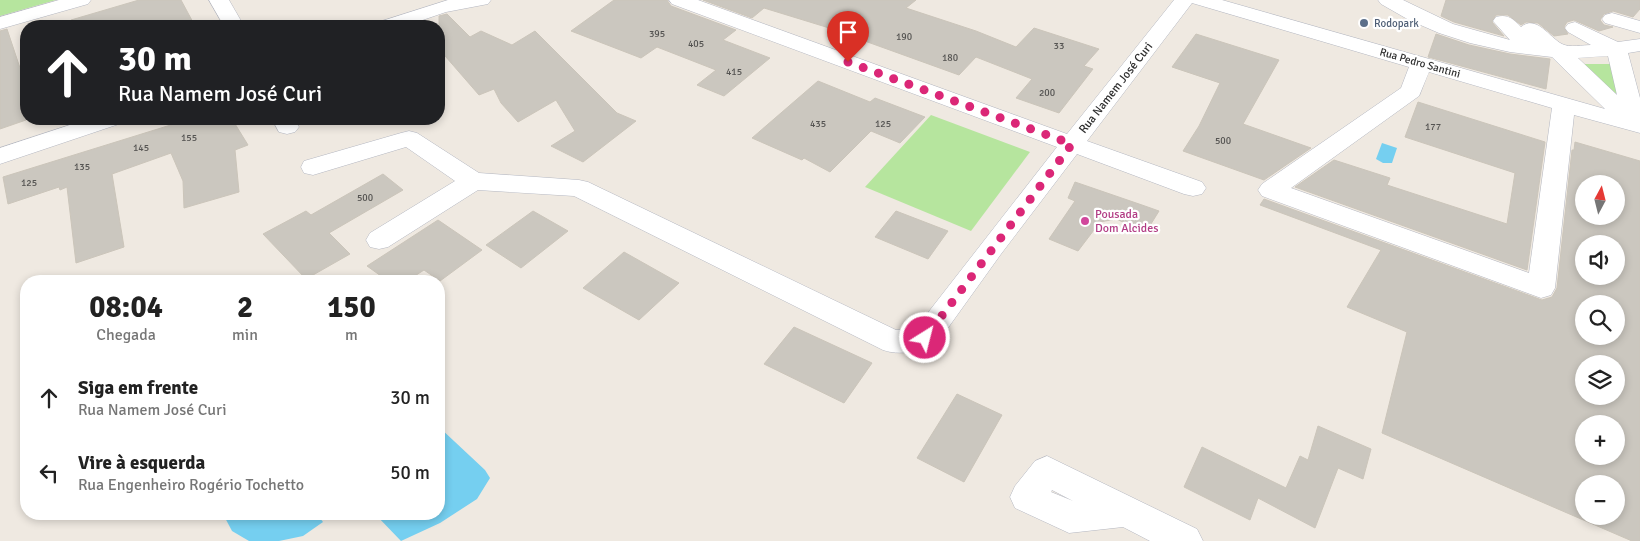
<!DOCTYPE html>
<html lang="pt">
<meta charset="utf-8">
<style>
body{margin:0;font-family:Signika,sans-serif;background:#f6f6f6;color:#222;height:100vh;display:flex;flex-direction:column;font-size:19px;white-space:nowrap}
*{box-sizing:border-box;margin:0}
p{font-size:16px;color:#767676}
.icon{flex:none;width:28px;height:28px;fill:none;stroke:currentColor;stroke-width:2;stroke-linecap:round;stroke-linejoin:round}
.map{position:relative;flex:1;overflow:hidden}
.drawer{position:absolute;left:20px;top:275px;width:425px;height:245px;display:flex;flex-direction:column;background:#fff;border-radius:20px;box-shadow:0 2px 8px #0003}
.drawer>*{flex:none}
.hud{position:absolute;left:20px;top:20px;width:425px;height:105px;border-radius:20px;box-shadow:0 2px 8px #0003;background:#202124;color:#fff;overflow:hidden}
.needle{width:32px;rotate:7deg}
.buttons{position:absolute;left:1575px;top:175px;display:grid;gap:10px}
.buttons a{display:grid;place-items:center;width:50px;height:50px;border-radius:50%;background:#fff;box-shadow:0 2px 8px #0003;font-size:25px}
.pin{position:absolute;display:grid;place-items:center;width:42px;height:42px;color:#fff;margin:-51px -21px;border-radius:50% 50% 50% 0;rotate:-45deg;box-shadow:0 0 5px #0007}
.pin .icon{rotate:45deg}
.me{position:absolute;width:55px;margin:-28px;rotate:36deg;stroke-linejoin:round;filter:drop-shadow(0 0 4px #0008)}
.turn{display:flex;align-items:center;gap:18px;height:105px;padding:0 15px;font-size:22px}
.turn .icon{width:65px;height:65px;stroke-width:2.5}
.turn b{display:block;font-size:35px;line-height:42px}
.eta{display:flex;justify-content:space-evenly;align-items:center;height:85px;text-align:center}
.eta b{font-size:30px;font-weight:700;line-height:35px}
ul{padding:0;list-style:none}
li{display:flex;align-items:center;gap:15px;height:75px;padding:0 15px}
li div{flex:1}
li b{display:block;font-size:19px}
li em{font-style:normal}
.map>svg:first-child{display:block}
.green{fill:#b6e59e}
.water{fill:#75cff0}
.building{fill:#cbc7bf;stroke:#cbc5ba;fill-rule:evenodd}
.lines{fill:none;stroke-linecap:round;stroke-linejoin:round}
.minor-casing{stroke:#b4b7c1;stroke-width:1}
.minor{fill:#fff;fill-rule:evenodd}
.route{stroke:#db2777;stroke-width:9;stroke-dasharray:0 16.2}
.service-dot{fill:#5c6f8a;stroke:#fff;stroke-width:2}
.hotel-dot{fill:#d1479c;stroke:#fff;stroke-width:2}
.labels{text-anchor:middle;dominant-baseline:central;stroke-width:4.5;stroke-linejoin:round;paint-order:stroke}
.number-label{font-size:10px;fill:#555452}
.far-service-label{font-size:11px;fill:#4e5e75;stroke:#fff;text-anchor:start}
.far-street-label{font-size:11px;fill:#2e2e2e;stroke:#fff}
.street-label{font-size:12px;fill:#2e2e2e;stroke:#fff}
.hotel-label{font-size:12px;fill:#b23c85;stroke:#fff;text-anchor:start}
</style>
<div class="map">
<svg width="1640" height="541" viewBox="0 0 1640 541">
<rect width="100%" height="100%" fill="#efe9e1"/>
<g class="green">
<polygon points="0,0 56,0 0,16"/>
<polygon points="1578,64 1613,64 1621,94 1608,92"/>
<polygon points="931,115 1030,152 971,231 865,187"/>
</g>
<g class="water">
<polygon points="1382,143 1397,148 1392,163 1383,163 1376,159"/>
<polygon points="439,427 485,470 490,478 477,499 440,523 401,541 375,514 439,514"/>
<polygon points="223,514 317,514 323,522 303,536 279,541 249,541 232,531"/>
</g>
<g class="building">
<polygon points="139,0 181,0 195,26 72,26 71,20"/>
<polygon points="614,0 667,0 671,6 736,30 723,40 770,58 724,96 697,85 716,70 657,47 641,58 571,31"/>
<polygon points="703,0 916,0 906,8 976,31 1016,47 1034,28 1099,49 1084,66 1093,69 1059,113 1016,98 1032,79 976,57 959,75 826,27 764,8 752,18"/>
<polygon points="1446,0 1640,0 1640,9 1633,17 1613,11 1604,14 1600,20 1604,25 1613,27 1599,31 1574,20 1567,22 1564,27 1568,34 1554,36 1538,23 1526,22 1521,25 1508,15 1496,15 1492,22 1504,36 1454,22 1441,16"/>
<polygon points="447,14 470,37 481,31 512,45 535,31 617,113 636,121 583,162 551,146 575,131 556,100 518,122 501,103 494,89 479,95 439,49 439,16"/>
<polygon points="7,29 26,86 26,120 0,129 0,31"/>
<polygon points="1196,34 1279,60 1243,124 1311,148 1264,180 1183,151 1199,126 1220,83 1172,67"/>
<polygon points="1436,34 1469,45 1510,54 1550,59 1546,89 1428,57"/>
<polygon points="818,81 870,102 875,98 925,117 900,143 871,131 830,172 804,158 802,160 752,138"/>
<polygon points="1418,102 1545,142 1527,270 1295,187 1334,160 1390,178 1387,185 1507,224 1515,173 1405,137"/>
<polygon points="190,119 232,119 248,145 235,150 239,192 184,208 183,181 171,153 112,174 124,247 76,263 67,187 60,190 59,187 8,204 3,177"/>
<path d="M1575,142L1640,161V541H1632L1382,433L1407,332L1347,307L1381,250L1260,205L1264,199L1542,300L1552,297L1557,288L1572,150H1574ZM1584,184H1616V216H1584ZM1584,244H1616V276H1584ZM1584,304H1616V336H1584ZM1584,364H1616V396H1584ZM1584,424H1616V456H1584ZM1584,484H1616V516H1584Z"/>
<polygon points="383,174 403,190 329,233 350,254 306,279 263,234 306,211 311,215"/>
<polygon points="1075,182 1142,205 1159,211 1146,232 1116,219 1100,222 1078,251 1049,239 1075,201 1068,198"/>
<polygon points="533,211 568,231 521,268 486,245"/>
<polygon points="896,211 948,231 928,259 875,237"/>
<polygon points="438,220 482,250 440,281 424,270 407,281 388,281 367,266"/>
<polygon points="624,252 679,283 639,320 583,288"/>
<polygon points="794,327 872,363 844,403 764,364"/>
<polygon points="957,394 1002,415 964,482 917,458"/>
<polygon points="1318,426 1371,449 1363,479 1338,468 1315,528 1258,498 1250,520 1184,487 1202,447 1286,488 1300,456 1308,460"/>
</g>
<g class="lines">
<defs>
<g id="minor">
<polygon points="59,0 91,0 88,4 0,29 0,17"/>
<polygon points="209,0 229,0 244,26 224,26"/>
<polygon points="448,0 491,0 488,4 446,12 405,26 376,26 379,22"/>
<path d="M669,0H698L1067,134L1174,0H1222L1605,109L1552,57L1510,52L1470,43L1439,33L1409,20L1381,4L1378,0H1403L1453,24L1510,40L1493,21L1496,17C1508,14 1513,19 1521,27C1536,14 1550,38 1562,44C1570,48 1583,45 1591,45L1568,32L1565,28L1568,24L1575,22L1618,42L1640,39V51L1628,53L1640,98V133L1574,115L1555,288L1551,295L1541,298L1262,196L1258,190L1262,184L1401,88L1409,67L1192,3L1087,141L1202,182L1206,188L1202,194L1193,196L1184,194L1077,154L1001,254L935,346C919,351 899,356 883,350L574,196L478,190L388,247L379,249L370,247L366,240L370,233L455,181L406,147L313,175L304,173L301,167L304,161L401,133L409,131L417,133L479,173L579,180L588,182L896,330L916,328L1057,147L672,4ZM1608,56L1617,95L1578,58ZM1429,72L1552,108L1529,273L1291,188L1419,96Z"/>
<polygon points="1612,13 1640,21 1640,33 1605,23 1602,19 1605,15"/>
<polygon points="88,119 123,119 119,124 0,164 0,148"/>
<polygon points="272,119 294,119 299,127 295,132 287,134 279,132"/>
<path d="M1047,456L1197,529L1203,541H1150L1123,527L1069,533L1015,508L1010,497L1015,486L1035,461ZM1052,490L1073,501L1051,492Z"/>
</g>
</defs>
<use href="#minor" class="minor-casing"/>
<use href="#minor" class="minor"/>
</g>
<g class="lines">
<polyline class="route" points="848,62 1072,144 925,338"/>
</g>
<circle class="service-dot" cx="1364" cy="23" r="5"/>
<circle class="hotel-dot" cx="1085" cy="221" r="5"/>
<g class="labels">
<g class="number-label">
<text x="657" y="34">395</text>
<text x="904" y="37">190</text>
<text x="696" y="44">405</text>
<text x="1059" y="46">33</text>
<text x="950" y="58">180</text>
<text x="734" y="72">415</text>
<text x="1047" y="93">200</text>
<text x="818" y="124">435</text>
<text x="883" y="124">125</text>
<text x="1433" y="127">177</text>
<text x="189" y="138">155</text>
<text x="1223" y="141">500</text>
<text x="141" y="148">145</text>
<text x="82" y="167">135</text>
<text x="29" y="183">125</text>
<text x="365" y="198">500</text>
</g>
<g class="far-service-label">
<text x="1374" y="23">Rodopark</text>
</g>
<g class="far-street-label">
<text transform="translate(1420 63) rotate(16)">Rua Pedro Santini</text>
</g>
<g class="street-label">
<text transform="translate(1116 88) rotate(-52)">Rua Namem José Curi</text>
</g>
<g class="hotel-label">
<text x="1095" y="214">Pousada<tspan x="1095" dy="14">Dom Alcides</tspan></text>
</g>
</g>
</svg>
<div class="buttons">
<a><svg class="needle" viewBox="-14 -14 28 28"><path d="M0-13l5 13h-10z" fill="#e53935"/><path d="M0 13l5-13h-10z" fill="#767676"/></svg></a>
<a><svg class="icon" aria-label="sound" viewBox="0 0 24 24"><path d="M4 9h4l5-4v14l-5-4H4zM17 9q2 3 0 6"/></svg></a>
<a><svg class="icon" aria-label="search" viewBox="0 0 24 24"><circle cx="10" cy="10" r="6"/><path d="M15 15l6 6"/></svg></a>
<a><svg class="icon" aria-label="layers" viewBox="0 0 24 24"><path d="M12 4l9 5-9 5-9-5zM3 14l9 5 9-5"/></svg></a>
<a>+</a>
<a>−</a>
</div>
<div class="pin" style="left:848px;top:62px;background:#d93025"><svg class="icon" aria-label="arrive" viewBox="0 0 24 24"><path d="M6 21V4h12l-3 4 3 4H6"/></svg></div>
<svg class="me" style="left:925px;top:338px" viewBox="-20 -20 40 40"><circle r="17" fill="#db2777" stroke="#fff" stroke-width="3"/><path d="M0-11L8 9 0 5-8 9z" fill="#fff"/></svg>
<div class="hud">
<div class="turn"><svg class="icon" aria-label="ahead" viewBox="0 0 24 24"><path d="M12 20V5M6 11l6-6 6 6"/></svg><div><b>30 m</b>Rua Namem José Curi</div></div>
</div>
<section class="drawer">
<div class="eta">
<div><b>08:04</b><p>Chegada</p></div>
<div><b>2</b><p>min</p></div>
<div><b>150</b><p>m</p></div>
</div>
<ul>
<li><svg class="icon" aria-label="ahead" viewBox="0 0 24 24"><path d="M12 20V5M6 11l6-6 6 6"/></svg><div><b>Siga em frente</b><p>Rua Namem José Curi</p></div><em>30 m</em></li>
<li><svg class="icon" aria-label="left" viewBox="0 0 24 24"><path d="M17 20v-9H6M10 6l-5 5 5 5"/></svg><div><b>Vire à esquerda</b><p>Rua Engenheiro Rogério Tochetto</p></div><em>50 m</em></li>
</ul>
</section>
</div>
